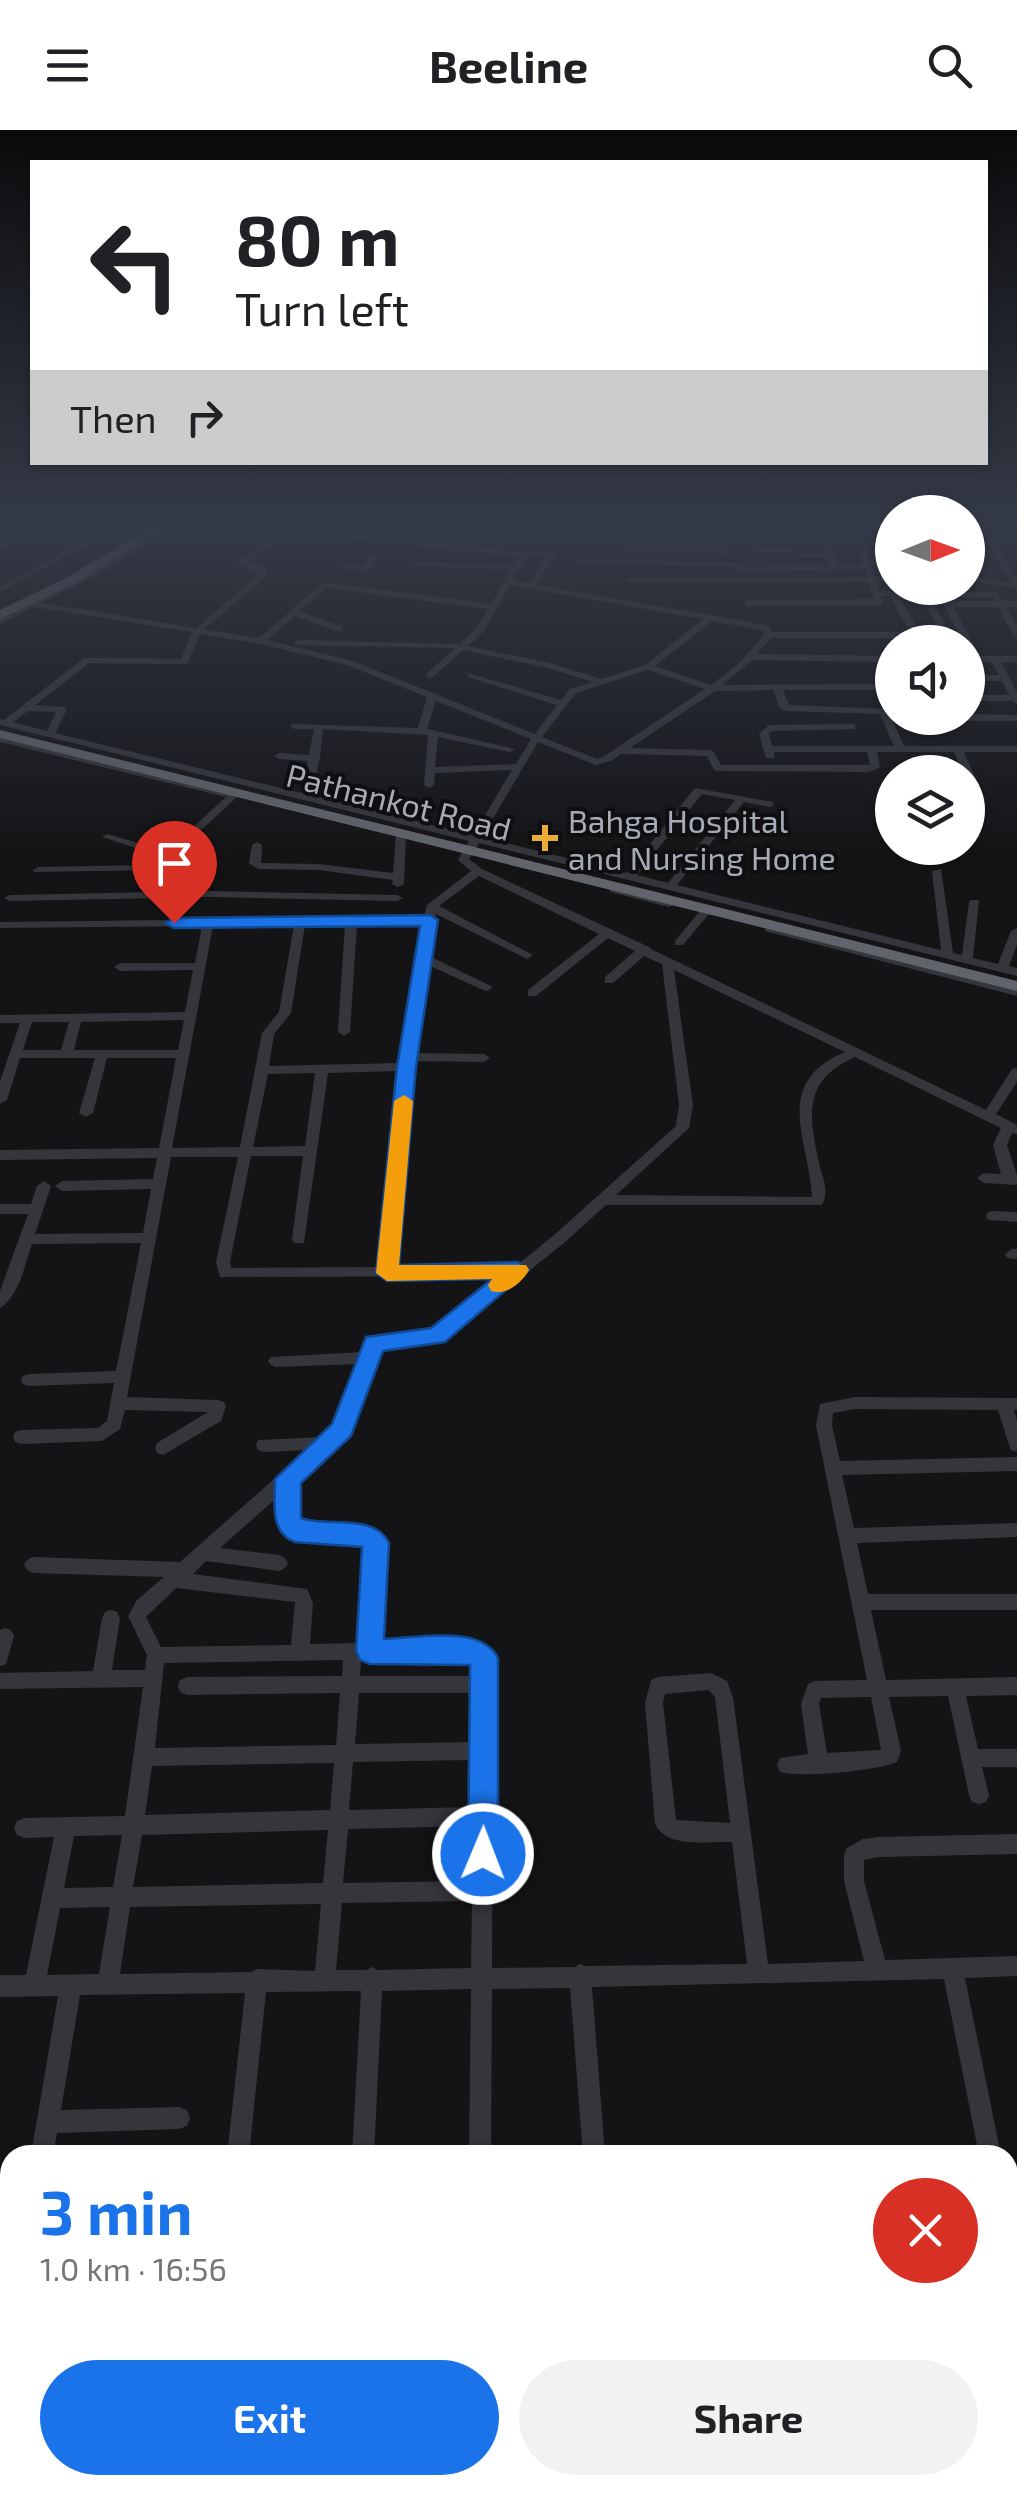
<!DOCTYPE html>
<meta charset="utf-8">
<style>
body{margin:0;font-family:"Exo 2",sans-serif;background:#f2f2f2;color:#202124;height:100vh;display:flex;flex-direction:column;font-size:38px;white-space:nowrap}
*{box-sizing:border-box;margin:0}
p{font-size:32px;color:#757577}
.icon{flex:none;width:55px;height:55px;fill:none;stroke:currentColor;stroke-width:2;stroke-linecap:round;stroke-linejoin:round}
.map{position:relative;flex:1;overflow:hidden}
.panel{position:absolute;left:0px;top:2015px;width:1018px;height:350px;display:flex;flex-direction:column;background:#fff;border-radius:30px 30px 0 0;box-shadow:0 2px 8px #0004}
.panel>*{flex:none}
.banner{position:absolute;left:30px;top:30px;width:958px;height:305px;border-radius:0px;box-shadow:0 2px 8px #0004;background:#fff;color:#202124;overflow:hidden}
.needle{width:65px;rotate:89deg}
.controls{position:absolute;left:875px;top:365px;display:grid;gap:20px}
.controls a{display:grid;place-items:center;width:110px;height:110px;border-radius:50%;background:#fff;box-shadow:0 2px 8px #0004;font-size:50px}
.pin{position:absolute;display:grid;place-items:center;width:85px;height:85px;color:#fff;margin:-102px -42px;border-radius:50% 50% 50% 0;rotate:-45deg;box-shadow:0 0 10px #0007}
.pin .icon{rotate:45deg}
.me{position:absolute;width:110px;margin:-55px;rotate:1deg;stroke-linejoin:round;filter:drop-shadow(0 0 8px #0008)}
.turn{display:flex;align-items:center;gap:35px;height:210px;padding:0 40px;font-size:45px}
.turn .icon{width:130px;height:130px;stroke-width:2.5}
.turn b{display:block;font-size:70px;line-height:85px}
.then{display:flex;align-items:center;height:95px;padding:0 40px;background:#0003;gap:20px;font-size:38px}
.round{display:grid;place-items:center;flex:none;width:105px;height:105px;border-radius:52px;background:#f2f2f2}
.head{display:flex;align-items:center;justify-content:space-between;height:170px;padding:0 40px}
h1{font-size:60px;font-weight:700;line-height:75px;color:#1a73e8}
.cta{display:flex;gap:20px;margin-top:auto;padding:20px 40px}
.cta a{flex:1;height:115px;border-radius:60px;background:#1a73e8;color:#fff;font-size:40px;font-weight:700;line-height:115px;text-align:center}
.cta a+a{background:#f2f2f2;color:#202124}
header{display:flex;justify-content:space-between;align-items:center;height:130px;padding:0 40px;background:#fff;font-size:45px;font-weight:700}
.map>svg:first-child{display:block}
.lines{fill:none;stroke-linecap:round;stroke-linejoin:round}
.minor{fill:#35363b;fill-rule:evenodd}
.highway{fill:#61646b;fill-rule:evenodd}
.route{fill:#1a73e8;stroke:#114b97;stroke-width:2.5}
.slow{fill:#f59e0b}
.poi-dot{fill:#ebad36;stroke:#0f0f11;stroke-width:4}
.labels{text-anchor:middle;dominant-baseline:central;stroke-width:8;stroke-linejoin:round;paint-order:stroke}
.far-street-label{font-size:32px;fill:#a6abb6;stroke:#0f0f11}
.far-poi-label{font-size:32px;fill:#a6abb6;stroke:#0f0f11;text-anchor:start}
</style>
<header><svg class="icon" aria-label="menu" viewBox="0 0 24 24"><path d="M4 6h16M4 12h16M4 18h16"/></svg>Beeline<svg class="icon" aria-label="search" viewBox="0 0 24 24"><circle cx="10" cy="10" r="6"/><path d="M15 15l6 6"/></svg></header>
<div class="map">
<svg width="1017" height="2365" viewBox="0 0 1017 2365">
<rect width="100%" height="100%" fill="#141416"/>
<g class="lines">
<g class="minor">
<polygon points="0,395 34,395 97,404 115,395 125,395 0,462 0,456 90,408 28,400 0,421 0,415 20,399"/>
<path d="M168,395H177L106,440L42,473L196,498L260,444L236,432L272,410H275V414L246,431L264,437L267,446L204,499L259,508L324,452L491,474L511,440L417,436L413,434L417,432L513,435L519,426L352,409L344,405L346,395H354V405L524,422H555L556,424L536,455L766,495L769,496L772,502H910L890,466H881L883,472L879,475L747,476L743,473L747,470L874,469L868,452H631L627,450L631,448L867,447L866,439L739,441L733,437L580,432L576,430L580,428L735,433L741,437L830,435L826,427H798L794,425L798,423H824L816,407H750L746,405L750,403H814L812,398L816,396L820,398L835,425L838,435H862L860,419H892V423H867L869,431H892V435H870L875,447H892V451L877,452L879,461H937L935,458H943L945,462H995L1004,471H1017V477H1006L1017,497V508L1013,505L998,477H953L980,526H1017V532H1001L1017,562V574L1012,571H968V565H1009L1002,551H968V545H999L992,532L968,531V527L971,526L968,512H964L961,508H771L757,524L892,526V532L752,530L722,555L892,554V560H783L789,575L887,579L904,616H1017V622H964L985,669L984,671L975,669L968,652V642H963L954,622H877L880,637L869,642L718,641L714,640L707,626L621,624L611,631L596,635L538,612L482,707L627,743L695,658L773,672V676L769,677L744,672L677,755L941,820L932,741L941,739L953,823L962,825L969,772L971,770H979L973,828L998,834L1011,801L1017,798V815L1009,836L1017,838V846L479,713L469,729L482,739L649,817L651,819L986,980L1012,939L1017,938V952L996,984L1017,995V1004L1012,1003L1007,1015L1017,1045V1055L984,1053L977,1048L984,1043L1001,1044L993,1015L1001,998L855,927C801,951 809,987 820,1037C824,1051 829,1062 822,1075H606L564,1113L442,1210L380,1218L348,1304L296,1350V1389L300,1394C325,1396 370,1391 385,1413L379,1513L470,1512L490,1523L493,1529L492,1838L575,1837L580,1834L585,1836L747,1834L732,1712C708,1711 667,1719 655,1694L645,1573L651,1550L658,1547L711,1543L727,1551L733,1567L768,1834L864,1831L844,1751V1725L847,1718L863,1709L879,1707L1017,1704V1724L879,1727L864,1730V1751L885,1830L1017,1826V1846L965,1848L1001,2025H979L944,1849L592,1857L605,2025H583L570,1858L492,1859L491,2025H469L471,1859L382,1861L374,2025H352L361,1861L266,1862L249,2025H227L245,1863L80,1865L61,1980L179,1977L187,1980L190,1988L187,1996L179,1999L57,2003L53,2025H31L58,1866L0,1867V1845H26L54,1707L24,1708L17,1705L14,1698L17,1691L24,1688L125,1686L143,1557L0,1559V1543L93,1541L102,1488L105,1482L111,1480L117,1482L120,1488L112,1540H145L147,1525L128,1486L137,1470L164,1447L33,1443L27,1440L24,1435L27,1430L33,1427L180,1432L307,1320L264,1322L258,1320L256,1315L258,1310L323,1307L335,1295L358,1234L276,1237L271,1235L268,1231L271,1227L363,1222L369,1209L374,1207L433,1201L502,1146L220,1147L216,1132L238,1027H171L127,1267L218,1270L224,1272L226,1276L221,1291L163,1325L157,1323L155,1318L157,1313L208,1282L125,1280L120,1299L102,1311L21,1314L15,1312L13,1307L15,1302L21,1300L98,1298L107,1291L114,1253L29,1256L23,1254L21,1250L23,1246L29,1244L116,1241L141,1113L32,1114C24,1136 20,1165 0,1178V1161L28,1084H0V1074H31L37,1056L44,1051L51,1056L35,1104L143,1103L151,1059L62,1061L55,1056L62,1051L153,1049L157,1028L0,1030V1020L159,1018L176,928H107L93,983L86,987L79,983L95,928H20L7,970L0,974V951L20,893H0V885L185,882L193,840L120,841L114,837L120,833H195L202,796L0,798V792L424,787L427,775L471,741L458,730L469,711L0,595V589L4,590L84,528L181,529L192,502L34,477L0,494V488L100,436ZM527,426H546L529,453L513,450ZM510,455L703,489L645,535L602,549L550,533L468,516L483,502ZM326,458L488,479L475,500L460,514L298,510L294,513L295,515L450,518L455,519L427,543V547H433L463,520L548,538L593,552L570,559L561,570L468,543V547L557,575L535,604L353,531L267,510L295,486L336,501H342V497L299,481ZM899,466H921L940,502H919ZM930,466L939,467L958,502H949ZM948,467H993L995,471H950ZM712,491L762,500L764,505L737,535L711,555L655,536ZM200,504L261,514L347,535L427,567L418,598L292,594L290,596L295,599H314L309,625L279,623L274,626L279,629L308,631L301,663L55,603L67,579L65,577L35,575L89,533L187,534ZM648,540L705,559L603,627L597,629L542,607L576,563ZM773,560L780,578L785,581L880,584L894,616H772L769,604L772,601L855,599V595L852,594L769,595L759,604L766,628H774V622H867L870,635H721L713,621L710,620L630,618L715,561ZM436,571L531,609L516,634L435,637L438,607L510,622L515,619L427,599ZM28,581L56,582L47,601L13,592ZM323,599L428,605L424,655L429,658L434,655L435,643L512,640L473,705L311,665L320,628ZM702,664L735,670L668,753L637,745ZM479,746L599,804L528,860V866H536L608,808L635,821L605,847V853H613L644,826L662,834L679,975L676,996L554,1105L516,1136H395L413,931L484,932L490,928L484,924L414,923L428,835L483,860L487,861L493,857L429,826L436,784L523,827L527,829L533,825L439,776ZM345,794L338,902L344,906L350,902L357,794H423L400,933L269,936L274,904L291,883L305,795ZM294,795L279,882L262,903L240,1017L172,1018L213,796ZM674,840L845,922C771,953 809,1010 812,1067L616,1065L689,998L693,975ZM184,890L178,920H74L81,892ZM32,892H69L61,920H23ZM399,941L380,1137L231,1138L230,1132L251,1026H303L292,1109L294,1113H304L328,943ZM315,943L305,1016L253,1017L268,944ZM280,1365V1390L289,1406L363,1413L367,1416L361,1513L310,1514L313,1473L307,1459L193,1444L206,1431L279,1441L285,1438L288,1433L285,1428L279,1425L220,1418ZM176,1458L295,1472L291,1515L161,1517L146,1487ZM467,1528L475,1533V1546H360L361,1530ZM343,1530L342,1546L187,1547L180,1550L178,1556L180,1562L187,1565L340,1563L336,1615L155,1618L164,1533ZM709,1560L715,1567L730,1693L676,1690L663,1573L665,1564ZM359,1563H474V1612L355,1614ZM474,1630L473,1677L349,1680L353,1632ZM334,1633L330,1680L145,1685L152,1636ZM473,1696L472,1751L343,1753L348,1699ZM328,1700L323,1753L133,1757L142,1705ZM122,1705L113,1757L64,1758L74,1706ZM472,1771L471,1838L377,1840L372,1837L366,1840H336L342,1773ZM321,1774L315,1841L257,1839L252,1842L120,1844L130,1777ZM110,1777L99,1844L47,1845L60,1778Z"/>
<polygon points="406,395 431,395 451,399 447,401"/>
<polygon points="460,395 477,395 557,409 624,410 628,412 624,414 557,413"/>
<polygon points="675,395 683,395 688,417 718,417 710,395 718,395 729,424 725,426 720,421 626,422 622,420 626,418 681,417 678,408 660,408 656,406 660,404 677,404"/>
<polygon points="1017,395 1017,399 987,400 1017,447 1017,458 968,451 968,447 1012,453 979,400 968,400 968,396"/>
<polygon points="852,396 892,396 892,400 849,400 849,396"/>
<polygon points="791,418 794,418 794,422 755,423 751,421 755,419"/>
<polygon points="371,424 378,426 370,440 342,439 338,437 342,435 364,435"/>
<polygon points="968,584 1017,585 1017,591 941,591 936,588 968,588"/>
<polygon points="0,606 231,662 238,666 158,740 34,742 33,740 38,737 151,735 161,726 102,707 107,704 167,721 226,667 0,612"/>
<polygon points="401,701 406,704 404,754 398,757 392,754 393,750 319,740 258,739 249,733 252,715 257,712 262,715 261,733 319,734 393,743 396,704"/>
<polygon points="614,757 673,772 675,774 669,777 610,762 610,758"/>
<polygon points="210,761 397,765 403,768 397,771 210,767 10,771 4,768 10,765"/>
<polygon points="704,780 710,783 708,785 683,815 675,815 675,811 700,781"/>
<polygon points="769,796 1017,858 1017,866 765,801 765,797"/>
<polygon points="993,1081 1017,1082 1017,1092 988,1090 986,1086 988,1082"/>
<polygon points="1012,1119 1017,1119 1017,1129 1007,1128 1005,1124"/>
<path d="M855,1267L1017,1268V1280H1014L1017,1290V1322L1011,1320L1009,1315L998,1280L855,1279L833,1283L832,1295L840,1331L1017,1327V1341L842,1345L854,1398L1017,1393V1407L857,1413L868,1464H1017V1480H871L886,1550L1017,1547V1565L966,1566L978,1619H1017V1637H982L989,1665L986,1672L979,1674L972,1672L969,1665L948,1566L889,1567L901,1621L897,1632C876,1641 800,1648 780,1642L777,1635L780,1628L808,1624L801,1574L808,1554L815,1551L867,1550L816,1295L820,1274ZM871,1567L881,1620L827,1623L819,1574L821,1568Z"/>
<polygon points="5,1498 11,1500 14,1506 6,1534 0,1536 0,1500"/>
<polygon points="1008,2099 1017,2104 1017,2170 1008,2164"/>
<polygon points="91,2355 117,2355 115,2365 89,2365"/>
<rect x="441" y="2355" width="26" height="10"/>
</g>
<g class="highway">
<polygon points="154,395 168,395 76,453 0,489 0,480 68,447"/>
<polygon points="0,600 1017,851 1017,861 0,608"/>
</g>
</g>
<linearGradient id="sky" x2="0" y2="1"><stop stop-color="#0b0b0c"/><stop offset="0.54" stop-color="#343a47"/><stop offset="1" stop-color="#343a47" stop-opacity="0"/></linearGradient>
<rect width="1017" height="726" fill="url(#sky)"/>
<path class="route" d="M430,785L438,790L416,937L399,1135L518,1132L529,1140L445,1212L383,1221L351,1306L301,1353V1388C326,1398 374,1382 389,1413L384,1509C415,1508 482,1494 498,1528V1724L494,1734L483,1739L473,1734L468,1724L470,1535L370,1534L360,1530L356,1521L362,1417L295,1412C269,1403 275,1371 275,1349L332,1294L366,1207L431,1198L492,1149L387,1151L376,1143L397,937L420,796L174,798L165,793L174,788Z"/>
<path class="slow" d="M404,965L413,971L399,1135H526L529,1140C522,1153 506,1166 491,1161L488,1155L492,1149L387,1151L376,1143L394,971Z"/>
<path class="poi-dot" d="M540 693h10v10h10v10h-10v10h-10v-10h-10v-10h10z"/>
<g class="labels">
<g class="far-street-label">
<text transform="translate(399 671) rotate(14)">Pathankot Road</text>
</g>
<g class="far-poi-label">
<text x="568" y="690">Bahga Hospital<tspan x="568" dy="37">and Nursing Home</tspan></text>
</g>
</g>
</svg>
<div class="controls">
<a><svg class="needle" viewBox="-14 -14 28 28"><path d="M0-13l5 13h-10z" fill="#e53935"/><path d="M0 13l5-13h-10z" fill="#757577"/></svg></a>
<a><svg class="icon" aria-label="sound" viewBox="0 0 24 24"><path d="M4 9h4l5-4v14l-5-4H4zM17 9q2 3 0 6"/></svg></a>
<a><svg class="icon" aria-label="layers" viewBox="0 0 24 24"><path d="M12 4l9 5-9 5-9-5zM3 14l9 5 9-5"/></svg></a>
</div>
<div class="pin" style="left:174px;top:793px;background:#d93025"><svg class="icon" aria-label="arrive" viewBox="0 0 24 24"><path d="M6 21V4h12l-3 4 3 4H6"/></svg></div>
<svg class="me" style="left:483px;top:1724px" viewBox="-20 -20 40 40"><circle r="17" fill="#1a73e8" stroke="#fff" stroke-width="3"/><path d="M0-11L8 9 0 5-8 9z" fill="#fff"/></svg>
<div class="banner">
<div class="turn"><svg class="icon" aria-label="left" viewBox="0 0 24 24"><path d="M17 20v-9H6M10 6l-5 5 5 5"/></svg><div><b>80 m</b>Turn left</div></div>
<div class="then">Then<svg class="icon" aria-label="right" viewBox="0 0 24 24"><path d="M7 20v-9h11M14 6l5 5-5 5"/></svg></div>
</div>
<section class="panel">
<div class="head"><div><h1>3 min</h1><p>1.0 km · 16:56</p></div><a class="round" style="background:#d93025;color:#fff"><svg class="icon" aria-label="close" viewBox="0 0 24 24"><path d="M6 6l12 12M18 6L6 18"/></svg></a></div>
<div class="cta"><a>Exit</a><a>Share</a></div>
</section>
</div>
